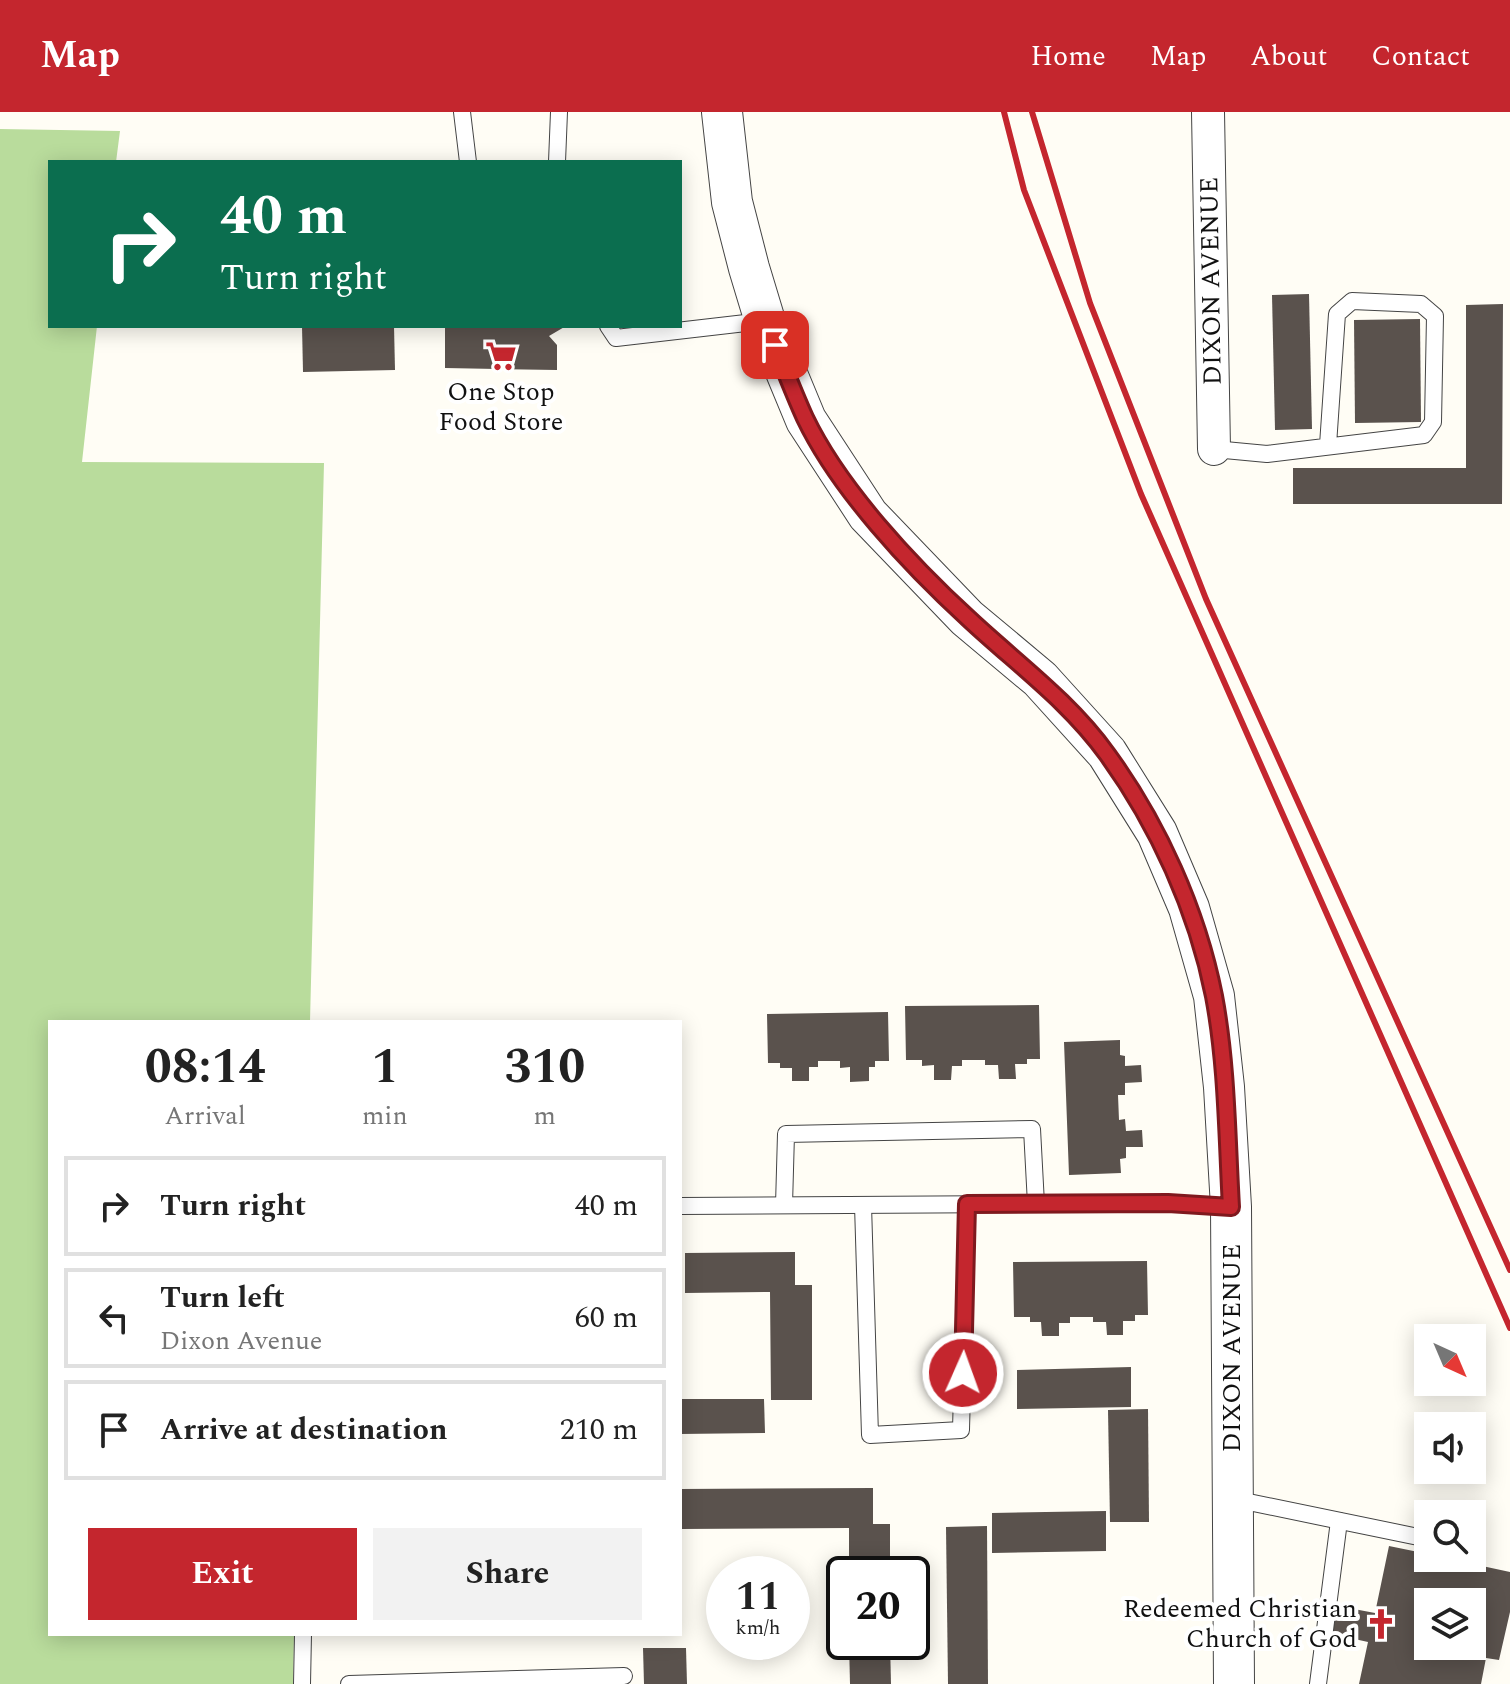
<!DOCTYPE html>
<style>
body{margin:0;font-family:Spectral,serif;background:#f2f2f2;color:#222;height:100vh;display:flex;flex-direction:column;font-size:30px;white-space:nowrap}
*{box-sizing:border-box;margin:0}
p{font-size:26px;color:#767676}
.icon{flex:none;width:44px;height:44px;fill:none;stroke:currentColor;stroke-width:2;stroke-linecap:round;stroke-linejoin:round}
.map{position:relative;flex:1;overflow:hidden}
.drawer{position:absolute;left:48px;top:908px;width:634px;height:616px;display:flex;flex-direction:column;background:#fff;border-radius:0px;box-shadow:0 4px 20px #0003}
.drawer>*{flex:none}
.hud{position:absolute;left:48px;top:48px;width:634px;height:168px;border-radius:0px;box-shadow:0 4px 20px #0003;background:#0b6e4f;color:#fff;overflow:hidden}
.needle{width:52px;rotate:136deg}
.controls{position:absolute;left:1414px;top:1212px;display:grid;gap:16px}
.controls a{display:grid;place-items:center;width:72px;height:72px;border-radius:0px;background:#fff;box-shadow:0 4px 20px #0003;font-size:40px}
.speed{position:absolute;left:706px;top:1444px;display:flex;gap:16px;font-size:40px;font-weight:700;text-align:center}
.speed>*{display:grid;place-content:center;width:104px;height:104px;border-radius:50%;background:#fff;box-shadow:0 4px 20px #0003;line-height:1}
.speed small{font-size:20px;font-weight:400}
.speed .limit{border:4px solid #111;border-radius:12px;background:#fff;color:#111}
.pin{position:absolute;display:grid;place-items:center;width:68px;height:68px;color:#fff;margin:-34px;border-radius:16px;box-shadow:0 4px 12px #0006}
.me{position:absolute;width:88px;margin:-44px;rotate:2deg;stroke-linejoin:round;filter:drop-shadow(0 0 6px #0008)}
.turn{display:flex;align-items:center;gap:28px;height:168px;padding:0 40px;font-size:36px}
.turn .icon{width:104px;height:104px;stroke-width:2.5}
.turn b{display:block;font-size:56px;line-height:68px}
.eta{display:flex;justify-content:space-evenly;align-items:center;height:136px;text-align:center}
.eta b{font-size:48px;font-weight:700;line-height:56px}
.cta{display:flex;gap:16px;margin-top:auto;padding:16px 40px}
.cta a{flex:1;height:92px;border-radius:0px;background:#c4262e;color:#fff;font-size:32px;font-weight:700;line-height:92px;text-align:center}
.cta a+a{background:#f2f2f2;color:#222}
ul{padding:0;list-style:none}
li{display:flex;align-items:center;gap:24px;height:100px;margin:0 16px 12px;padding:0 24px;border:4px solid #e0e0e0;border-radius:0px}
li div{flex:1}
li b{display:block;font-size:30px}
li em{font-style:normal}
header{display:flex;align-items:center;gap:48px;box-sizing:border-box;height:112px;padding:0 40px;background:#c4262e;color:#fff}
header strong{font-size:38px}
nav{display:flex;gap:44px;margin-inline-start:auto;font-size:28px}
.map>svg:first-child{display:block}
.forest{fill:#b9dc9c}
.building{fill:#5a524d;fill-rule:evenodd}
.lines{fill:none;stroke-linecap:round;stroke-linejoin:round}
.service-casing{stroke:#444;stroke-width:18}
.minor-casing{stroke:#444;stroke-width:34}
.tertiary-casing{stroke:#444;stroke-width:42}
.service{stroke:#fff;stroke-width:16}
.minor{stroke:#fff;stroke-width:32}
.tertiary{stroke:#fff;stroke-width:40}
.rail{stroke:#c4262e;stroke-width:6}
.route-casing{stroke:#7f191e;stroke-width:20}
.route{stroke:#c4262e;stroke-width:14}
.labels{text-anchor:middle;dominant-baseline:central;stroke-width:8;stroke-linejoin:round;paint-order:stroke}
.street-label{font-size:26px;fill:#111;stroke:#fff}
.poi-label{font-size:26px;fill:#111;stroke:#fff}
</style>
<header>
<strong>Map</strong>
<nav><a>Home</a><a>Map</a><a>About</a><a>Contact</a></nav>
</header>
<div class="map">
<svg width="1510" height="1572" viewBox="0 0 1510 1572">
<rect width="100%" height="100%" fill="#fffdf5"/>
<polygon class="forest" points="0,17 120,19 116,50 50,50 50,214 97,214 82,350 324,351 310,910 50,910 50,1522 294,1522 293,1572 0,1572"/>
<g class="building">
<polygon points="1309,182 1312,317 1275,318 1272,183"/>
<polygon points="1503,192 1502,392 1293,392 1293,356 1466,356 1466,193"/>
<polygon points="1420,207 1421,310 1355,311 1354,208"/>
<polygon points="302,214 394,214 395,258 303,260"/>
<polygon points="445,214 566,214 549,224 557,233 557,258 445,256"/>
<polygon points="1039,893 1040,947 1027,947 1027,952 1015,952 1016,967 999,967 998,953 985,953 985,948 962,948 962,954 952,954 951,968 934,968 934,953 922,954 922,948 906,948 905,894"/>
<polygon points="888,900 889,949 875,949 875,955 869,955 869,969 850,970 850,955 840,956 840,949 818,949 818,955 809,955 809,969 792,969 792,956 780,956 780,951 768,951 767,902"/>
<polygon points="1120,928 1120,943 1125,944 1125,954 1141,953 1142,970 1125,971 1125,983 1118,983 1119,1008 1125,1007 1126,1019 1142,1018 1143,1035 1126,1035 1126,1046 1120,1047 1121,1061 1069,1063 1064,930"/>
<polygon points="795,1140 795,1173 812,1173 812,1288 771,1288 770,1180 685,1181 685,1141"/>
<polygon points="1147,1149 1148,1203 1135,1203 1135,1209 1123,1209 1123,1223 1107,1223 1106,1210 1093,1210 1093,1205 1070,1205 1070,1211 1059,1211 1059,1224 1042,1224 1041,1210 1030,1210 1030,1205 1014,1205 1013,1150"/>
<polygon points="1131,1255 1131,1295 1017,1297 1017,1258"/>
<polygon points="680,1287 764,1287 765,1321 680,1322"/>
<polygon points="1148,1297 1149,1410 1110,1410 1108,1298"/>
<polygon points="873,1376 873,1412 890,1412 890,1462 849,1462 849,1416 680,1417 680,1377"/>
<polygon points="1106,1399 1106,1439 992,1441 992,1401"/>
<polygon points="987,1414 988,1572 948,1572 946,1415"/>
<path d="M1389,1434L1428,1442V1446H1445L1510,1460V1500L1499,1548L1486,1546L1481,1572H1359L1368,1530L1332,1522L1338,1494L1375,1501ZM1428,1490H1472V1534H1428Z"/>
<polygon points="849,1530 890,1530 891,1572 850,1572"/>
<polygon points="643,1536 686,1536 687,1572 644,1572"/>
</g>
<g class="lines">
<defs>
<g id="service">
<polyline points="462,0 468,50"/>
<polyline points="557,50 559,0"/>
<polyline points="608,214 616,226 763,209"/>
<polyline points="1214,337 1267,342 1424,323 1433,310 1435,204 1421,192 1352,189 1337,202 1328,333"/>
<polyline points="784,1093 786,1022 1032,1017 1036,1092"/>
<polyline points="863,1093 870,1323 961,1318 967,1092"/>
<polyline points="680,1094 1168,1091 1231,1095"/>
<polyline points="1234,1387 1428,1427"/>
<polyline points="302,1572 303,1522"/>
<polyline points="349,1572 624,1564"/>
<polyline points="1318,1572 1339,1409"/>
</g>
<polyline id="minor" points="1208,0 1214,337"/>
<polyline id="tertiary" points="722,0 732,90 749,156 765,209 806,308 868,403 967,506 1040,567 1107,641 1157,721 1189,796 1214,884 1224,975 1231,1095 1234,1572"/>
</defs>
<use href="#service" class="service-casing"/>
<use href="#minor" class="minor-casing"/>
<use href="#tertiary" class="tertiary-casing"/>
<use href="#service" class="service"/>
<use href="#minor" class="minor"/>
<use href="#tertiary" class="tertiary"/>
<g class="rail">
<polyline points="1004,0 1024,78 1141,382 1510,1216"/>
<polyline points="1032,0 1090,191 1206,487 1510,1158"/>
</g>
</g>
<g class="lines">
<defs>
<path id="route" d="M775,233C785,258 794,282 805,306C839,377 911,454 969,507C1016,551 1069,589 1107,642C1158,712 1197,798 1214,884C1227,953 1227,1025 1231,1095L1168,1091L967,1092L963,1261"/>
</defs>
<use href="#route" class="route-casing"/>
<use href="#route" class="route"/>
</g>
<defs>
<symbol id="supermarket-bare" viewBox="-9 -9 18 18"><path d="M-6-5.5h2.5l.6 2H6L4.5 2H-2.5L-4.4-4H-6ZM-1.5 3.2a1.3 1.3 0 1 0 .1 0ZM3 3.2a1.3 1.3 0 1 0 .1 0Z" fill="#c4262e" stroke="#fff" stroke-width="2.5" paint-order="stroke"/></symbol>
<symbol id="church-bare" viewBox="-9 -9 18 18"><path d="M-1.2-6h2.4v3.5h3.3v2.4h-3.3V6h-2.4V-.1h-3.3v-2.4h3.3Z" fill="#c4262e" stroke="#fff" stroke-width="2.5" paint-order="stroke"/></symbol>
</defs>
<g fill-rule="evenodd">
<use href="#supermarket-bare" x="479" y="222" width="44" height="44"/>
<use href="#church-bare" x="1359" y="1490" width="44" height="44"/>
</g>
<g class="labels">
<g class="street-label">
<text transform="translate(1211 169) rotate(-91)">DIXON AVENUE</text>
<text transform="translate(1232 1236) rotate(-90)">DIXON AVENUE</text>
</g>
<g class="poi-label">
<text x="501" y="280">One Stop<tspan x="501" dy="30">Food Store</tspan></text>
<text x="1357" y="1497" text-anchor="end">Redeemed Christian<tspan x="1357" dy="30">Church of God</tspan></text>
</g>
</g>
</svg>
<div class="controls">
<a><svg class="needle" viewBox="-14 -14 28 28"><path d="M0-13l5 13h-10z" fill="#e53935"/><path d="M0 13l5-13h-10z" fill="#767676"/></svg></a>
<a><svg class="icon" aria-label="sound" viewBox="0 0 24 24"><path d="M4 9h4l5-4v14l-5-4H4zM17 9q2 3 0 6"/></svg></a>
<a><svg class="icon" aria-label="search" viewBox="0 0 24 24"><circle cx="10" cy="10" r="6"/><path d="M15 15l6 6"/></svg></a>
<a><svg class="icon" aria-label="layers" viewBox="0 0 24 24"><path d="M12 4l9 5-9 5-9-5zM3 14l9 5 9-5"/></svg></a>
</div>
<div class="speed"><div>11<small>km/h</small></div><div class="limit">20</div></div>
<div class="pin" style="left:775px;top:233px;background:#d93025"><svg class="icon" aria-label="arrive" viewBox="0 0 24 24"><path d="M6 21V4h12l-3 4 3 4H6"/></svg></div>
<svg class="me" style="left:963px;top:1261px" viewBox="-20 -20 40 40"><circle r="17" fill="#c4262e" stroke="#fff" stroke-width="3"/><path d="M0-11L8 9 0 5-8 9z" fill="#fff"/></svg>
<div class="hud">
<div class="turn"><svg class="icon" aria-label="right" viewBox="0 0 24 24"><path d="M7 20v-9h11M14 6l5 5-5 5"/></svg><div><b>40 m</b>Turn right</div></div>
</div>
<section class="drawer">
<div class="eta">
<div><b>08:14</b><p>Arrival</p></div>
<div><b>1</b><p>min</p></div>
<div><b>310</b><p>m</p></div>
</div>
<ul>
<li><svg class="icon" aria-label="right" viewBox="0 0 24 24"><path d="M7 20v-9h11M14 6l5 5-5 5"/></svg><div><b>Turn right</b></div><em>40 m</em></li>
<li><svg class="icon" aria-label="left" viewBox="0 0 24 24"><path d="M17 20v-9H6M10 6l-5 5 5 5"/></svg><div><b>Turn left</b><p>Dixon Avenue</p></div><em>60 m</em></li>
<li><svg class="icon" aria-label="arrive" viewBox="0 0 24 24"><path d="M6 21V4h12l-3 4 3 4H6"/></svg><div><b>Arrive at destination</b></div><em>210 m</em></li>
</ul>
<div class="cta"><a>Exit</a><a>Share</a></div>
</section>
</div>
